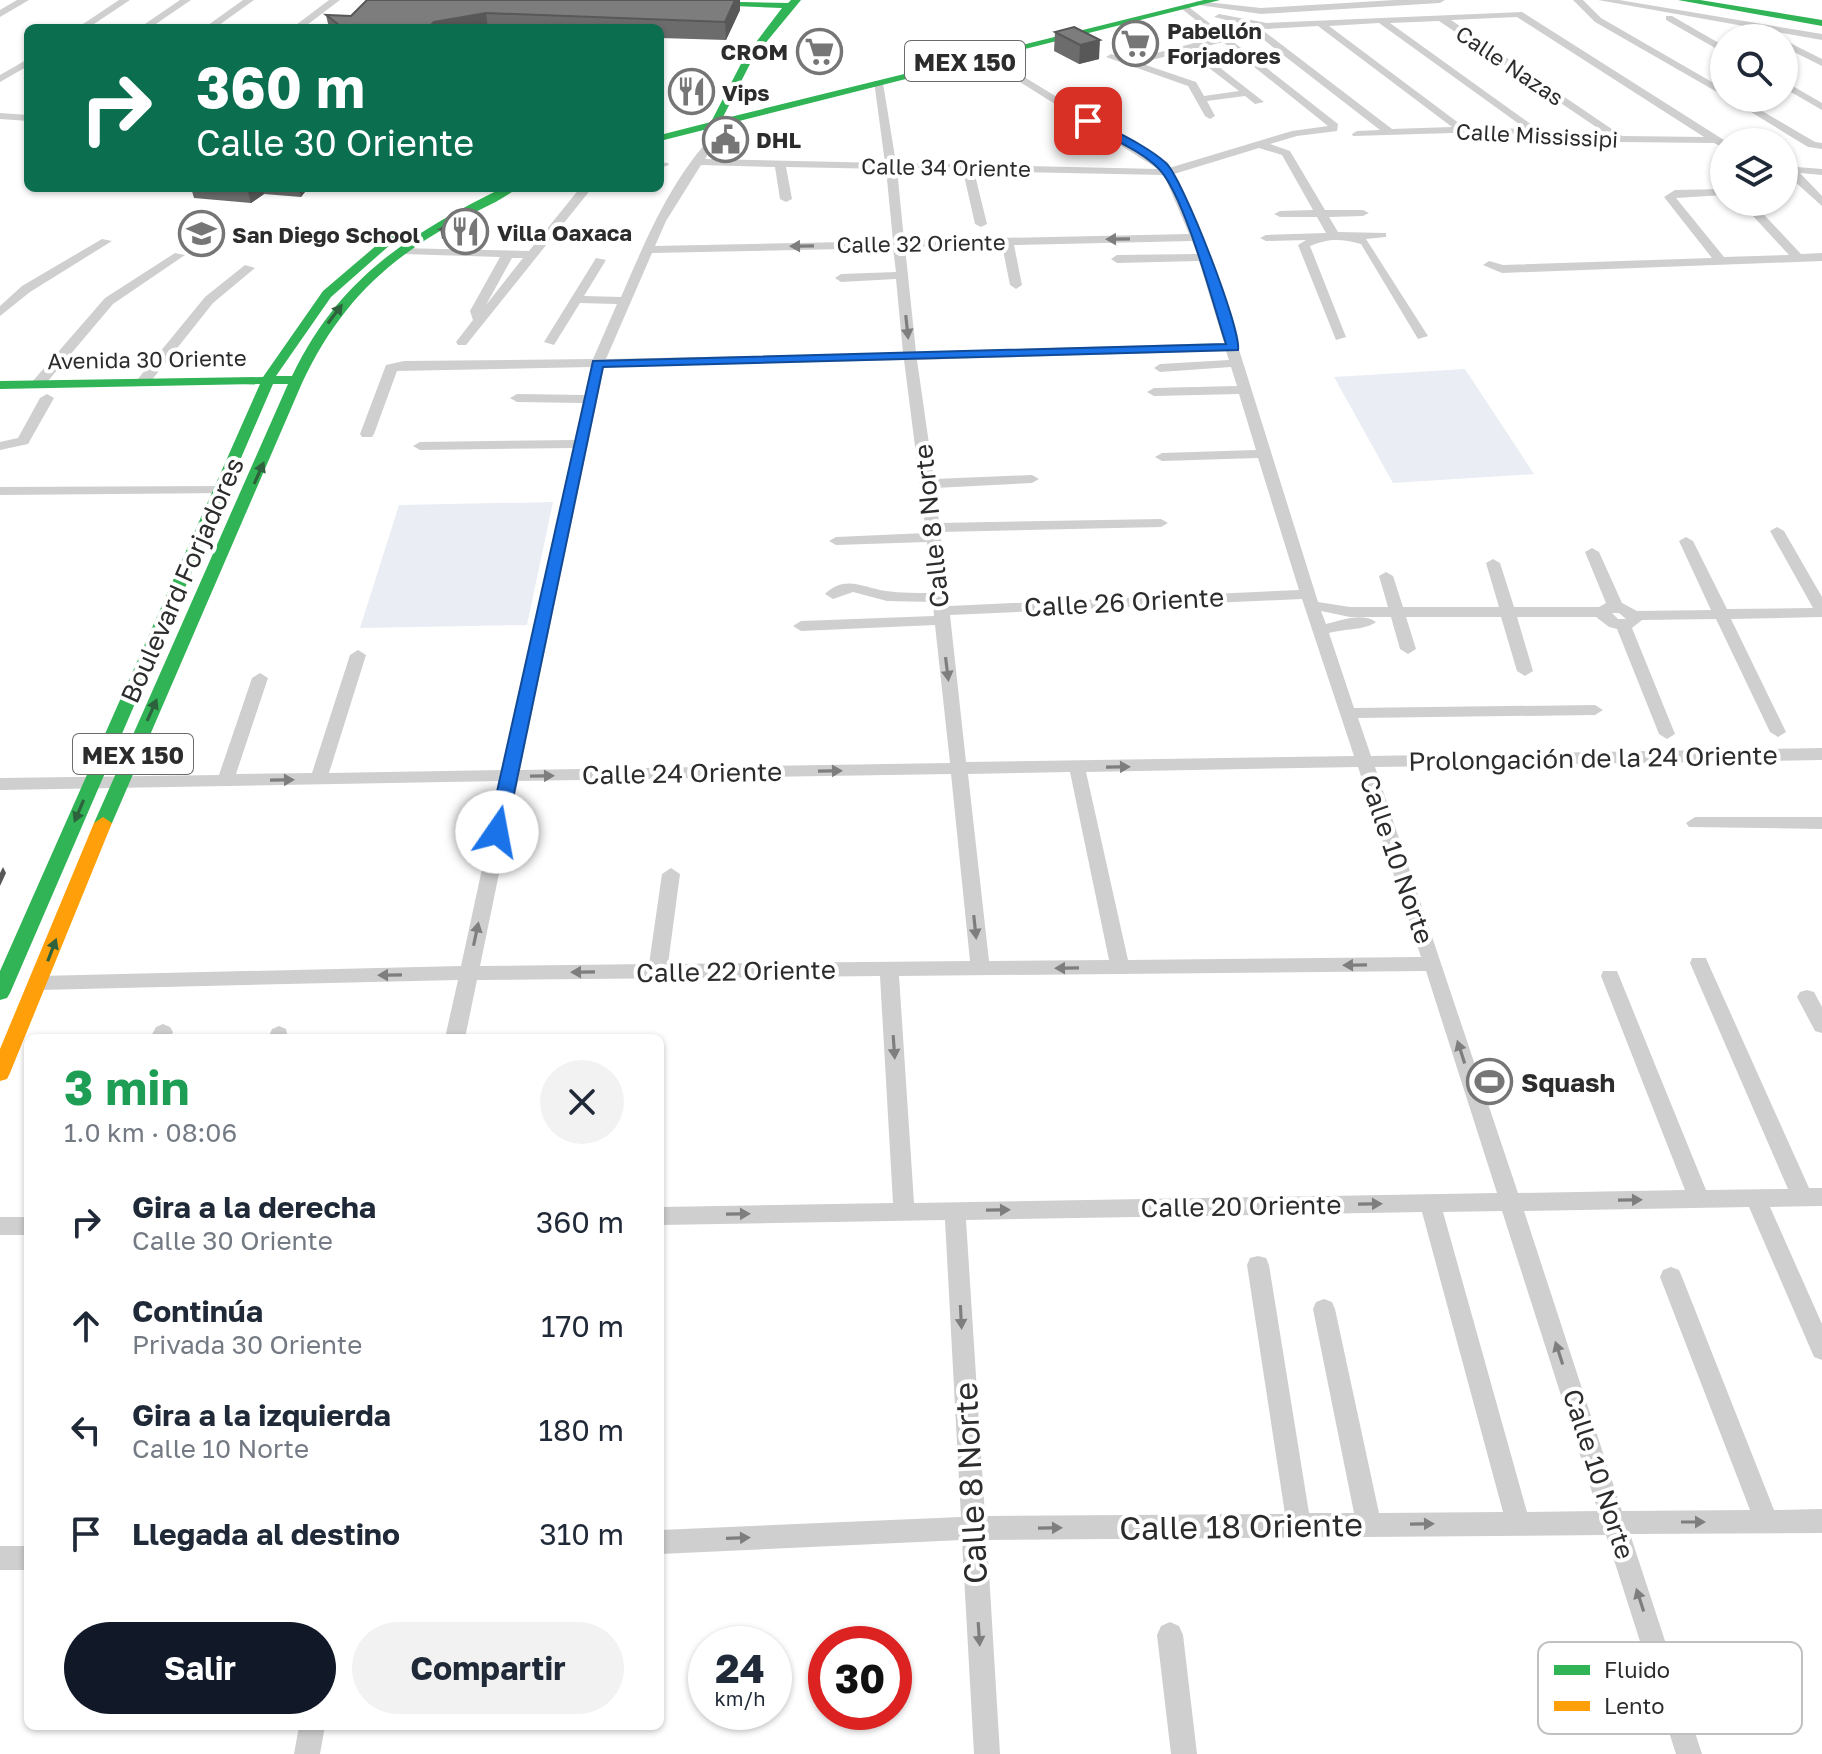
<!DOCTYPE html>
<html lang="es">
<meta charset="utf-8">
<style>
body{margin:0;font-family:"Golos Text",sans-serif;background:#f2f2f3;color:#1f2937;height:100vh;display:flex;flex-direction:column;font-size:30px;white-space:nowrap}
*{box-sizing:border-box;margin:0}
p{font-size:26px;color:#747a83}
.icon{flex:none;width:44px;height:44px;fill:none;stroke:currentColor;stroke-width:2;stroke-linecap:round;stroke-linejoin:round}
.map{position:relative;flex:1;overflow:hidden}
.sheet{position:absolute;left:24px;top:1034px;width:640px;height:696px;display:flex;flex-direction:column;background:#fff;border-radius:12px;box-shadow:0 2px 6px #0004}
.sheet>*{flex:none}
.banner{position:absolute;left:24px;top:24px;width:640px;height:168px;border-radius:12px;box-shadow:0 2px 6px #0004;background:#0b6e4f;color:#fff;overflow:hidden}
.buttons{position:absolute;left:1710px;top:24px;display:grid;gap:16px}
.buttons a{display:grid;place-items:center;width:88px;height:88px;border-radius:50%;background:#fff;box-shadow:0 2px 6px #0004;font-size:40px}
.speed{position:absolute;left:688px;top:1626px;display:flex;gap:16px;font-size:40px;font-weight:700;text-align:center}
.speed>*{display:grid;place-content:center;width:104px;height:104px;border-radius:50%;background:#fff;box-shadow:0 2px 6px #0004;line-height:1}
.speed small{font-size:20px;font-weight:400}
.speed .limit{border:12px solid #d22;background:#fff;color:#111}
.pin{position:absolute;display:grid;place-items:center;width:68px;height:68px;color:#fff;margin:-34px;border-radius:16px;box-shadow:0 4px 12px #0006}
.me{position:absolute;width:88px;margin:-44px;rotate:12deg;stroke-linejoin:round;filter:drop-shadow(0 0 6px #0008)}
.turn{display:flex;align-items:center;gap:28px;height:168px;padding:0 40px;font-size:36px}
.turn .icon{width:104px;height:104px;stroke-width:2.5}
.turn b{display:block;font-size:56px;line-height:68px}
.round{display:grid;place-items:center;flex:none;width:84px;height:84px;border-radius:42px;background:#f2f2f3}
.headline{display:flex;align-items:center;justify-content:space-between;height:136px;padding:0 40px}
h1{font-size:48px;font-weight:700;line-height:60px;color:#1e9e55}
.action{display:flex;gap:16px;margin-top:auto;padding:16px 40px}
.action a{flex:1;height:92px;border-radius:48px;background:#111827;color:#fff;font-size:32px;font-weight:700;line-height:92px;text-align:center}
.action a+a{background:#f2f2f3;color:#1f2937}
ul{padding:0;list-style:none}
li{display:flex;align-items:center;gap:24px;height:104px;padding:0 40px}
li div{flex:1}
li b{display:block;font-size:30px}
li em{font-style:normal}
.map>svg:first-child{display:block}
.green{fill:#eaedf3}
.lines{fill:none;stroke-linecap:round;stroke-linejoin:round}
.street{fill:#cfcfcf;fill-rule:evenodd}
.fast{fill:#30b455;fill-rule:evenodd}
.slow{fill:#ff9f0a;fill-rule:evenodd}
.wall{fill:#6c6c6c}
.shaded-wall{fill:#585858}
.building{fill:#7d7d7d;stroke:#585858;stroke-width:2}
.oneway{fill:#7e7e7e}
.oneway2{fill:#2e623c}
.route{fill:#1a73e8;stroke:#114b97;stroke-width:2}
.labels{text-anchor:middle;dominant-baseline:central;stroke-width:8;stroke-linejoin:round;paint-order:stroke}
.far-poi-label{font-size:22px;font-weight:bold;fill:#2c2c2c;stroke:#fff;text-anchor:start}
.far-street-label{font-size:22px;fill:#2c2c2c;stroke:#fff}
.shield{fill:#fff;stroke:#6b6b6b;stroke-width:2}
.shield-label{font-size:24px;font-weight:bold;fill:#2c2c2c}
.street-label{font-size:26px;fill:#2c2c2c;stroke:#fff}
.poi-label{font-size:26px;font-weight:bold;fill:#2c2c2c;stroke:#fff;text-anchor:start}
.near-street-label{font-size:32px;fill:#2c2c2c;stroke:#fff}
.key{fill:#fff;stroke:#c0c0c0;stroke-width:2}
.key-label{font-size:22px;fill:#2c2c2c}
</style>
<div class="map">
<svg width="1822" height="1754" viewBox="0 0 1822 1754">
<rect width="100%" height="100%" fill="#fff"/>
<g class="green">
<polygon points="1465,369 1534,474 1393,483 1334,377"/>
<polygon points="553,502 527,625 360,628 399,505"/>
</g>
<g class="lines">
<g class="street">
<polygon points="17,0 29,0 0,17 0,10"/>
<polygon points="119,0 130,0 88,28 77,28"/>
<polygon points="180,0 191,0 150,28 139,28"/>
<polygon points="243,0 254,0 215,28 204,28"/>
<polygon points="329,0 340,0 303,28 292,28"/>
<polygon points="1395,0 1445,0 1440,3 1261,14 1192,4 1197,1 1261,8"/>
<polygon points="1573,0 1583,0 1601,18 1724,89 1724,96 1595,22"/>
<polygon points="1598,0 1619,0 1822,34 1822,40"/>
<path d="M1185,4L1338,124L1337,131L1297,136L1270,144L1290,151L1325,210H1363L1369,213L1363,216L1329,217L1338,232L1386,233V237L1366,239L1428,336L1418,339L1361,244C1341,239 1330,238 1310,246L1346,337L1336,340L1298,245L1306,240L1266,241L1260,238L1266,235L1326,233L1317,217H1280L1274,214L1280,211L1313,210L1282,155L1259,148L1174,174L1179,181L1210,257L1318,602L1350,607H1388L1379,576L1386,572L1393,576L1403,607H1499L1486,563L1493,559L1500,563L1514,607H1599L1606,603L1585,552L1592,548L1599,552L1622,603L1637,611L1711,610L1679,541L1686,537L1693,541L1727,609L1813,608L1770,531L1777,527L1784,531L1822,597V617L1731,619L1786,732L1778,737L1770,732L1716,619L1642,620L1632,628L1675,734L1667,739L1659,734L1617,629L1609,627L1596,617H1517L1533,671L1525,676L1517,671L1501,617H1406L1416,649L1408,654L1400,649L1391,617H1350L1321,611L1326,624C1342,620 1362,612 1376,622C1366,630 1343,629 1329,633L1354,708L1595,705L1603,710L1595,715L1358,718L1371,756L1822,748V760L1375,767L1518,1193L1685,1190L1601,976L1603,971H1617L1619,976L1706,1190L1788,1189L1690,963L1692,958H1706L1708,963L1809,1188H1822V1206L1770,1207L1822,1324V1360L1814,1357L1749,1207L1524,1211L1622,1511L1750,1510L1660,1277L1663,1270L1671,1267L1679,1270L1682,1277L1774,1510L1822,1509V1533L1630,1534L1702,1754H1676L1606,1535L987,1540L1000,1754H974L962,1540L660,1554V1530L961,1517L945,1220L660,1225V1207L893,1203L880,976L477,980L465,1038H445L458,980L39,990L32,988L29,983L32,978L39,976L461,966L501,781L0,790V778L219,775L252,678L260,673L268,678L236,774L312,773L350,655L358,650L366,655L329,773L503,770L573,448L420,450L413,446L420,442L575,440L583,403L517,402L510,398L517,394L585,395L591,367L397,371L374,434L372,437H362L360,434L386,365L404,361L593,359L617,304L580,303L554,345L544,342L596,258L606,260L584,296L621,297C648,235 677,163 731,119L740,121L717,141L705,159L885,163L874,81L883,83L896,163L1158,169L982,58V54L985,53L1165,163L1169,168L1292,131L1328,126L1223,42L1196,49L1264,102L1255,104L1245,96L1207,101L1215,116L1210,119L1205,116L1188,86L1106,57L1111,54L1130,60L1217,37L1182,9ZM1187,51L1239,91L1204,96L1196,82L1140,63ZM701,165L775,167L780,199L786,202L792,199L786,167L886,169L893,241L655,246L666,221ZM897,169L963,171L975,224L981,227L987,224L974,171L1164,175L1189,234L904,240ZM1192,241L1197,254L1117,255L1111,259L1117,263L1199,261L1224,343L916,352L905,247L1002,245L1010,285L1016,289L1022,285L1014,245ZM893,248L896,272L841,274L835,278L841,282L896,279L903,353L606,359L652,253ZM1226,351L1229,360L1160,364L1154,368L1160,372L1231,367L1237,386L1154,388L1147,392L1154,396L1239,394L1256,450L1162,453L1155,457L1162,461L1258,458L1299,590L949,606L940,532L1161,527L1168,523L1161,519L939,523L935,488L1032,483L1039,479L1032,475L934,479L917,360ZM904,360L926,533L836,537L829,541L836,545L927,542L932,593C917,593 901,593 886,591C864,588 845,574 825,594L833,599L853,592L887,601L933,602L934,616L801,621L793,626L801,631L935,625L950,763L520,770L604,367ZM1302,599L1354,756L966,762L950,615ZM1612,613H1619L1626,619H1618ZM1358,767L1421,957L1128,960L1086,772ZM1070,772L1109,960L989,961L968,774ZM951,774L970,961L668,964L680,874L671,868L662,874L649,964L480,966L518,781ZM1426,971L1497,1193L914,1203L899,976ZM1502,1211L1598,1511L1527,1512L1443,1212ZM1422,1212L1503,1512L1379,1513L1335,1309L1332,1302L1324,1299L1316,1302L1313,1309L1354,1513H1309L1269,1265L1266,1258L1258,1256L1250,1258L1247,1265L1285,1514L985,1516L966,1220Z"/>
<path d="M1522,12L1727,142H1724V148L1714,143L1620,142L1486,132L1353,136L1352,134L1357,131L1380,130L1255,33L1243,28L1248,25L1214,17L1219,14L1267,23ZM1517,17L1704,137L1622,136L1451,20ZM1439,21L1608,135L1539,130L1390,23ZM1379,23L1526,129L1464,127L1329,26ZM1249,26L1267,29L1318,26L1452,127L1392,129L1261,29Z"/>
<polygon points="1666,16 1672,16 1724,46 1724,53 1666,20"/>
<polygon points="1784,40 1822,59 1822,66 1784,47"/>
<polygon points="28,59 28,66 0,82 0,75"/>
<polygon points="1784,81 1822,103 1822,110 1784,88"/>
<polygon points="1728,98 1740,98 1815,142 1822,143 1822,149 1808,147"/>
<polygon points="0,113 28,115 28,121 0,119"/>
<polygon points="660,162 668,163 669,165 660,168"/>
<polygon points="1784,166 1822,169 1822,175 1800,173 1822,196 1822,206 1784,172"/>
<polygon points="1724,167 1724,181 1716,174"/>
<path d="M580,188H592L466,345H458L456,342L473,320L470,311L500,257L402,254L398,252V248L529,251ZM512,258H523L486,305Z"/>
<polygon points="1724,189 1724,195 1676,198 1724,257 1789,255 1740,202 1752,202 1801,254 1822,253 1822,261 1502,273 1483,265 1489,261 1503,265 1712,258 1664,197 1675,190"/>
<polygon points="102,239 112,241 30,292 0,316 0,306 22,286"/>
<polygon points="175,253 185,255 113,304 42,388 32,388 32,382 105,298"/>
<polygon points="245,265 255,268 213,303 147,386 137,386 137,380 205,297"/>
<polygon points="47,394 54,398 28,444 0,450 0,442 18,438 40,398"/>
<polygon points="223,486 230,490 228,493 0,495 0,487"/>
<polygon points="1695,817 1822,817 1822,829 1689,827 1686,823"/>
<polygon points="1807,990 1814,992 1822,1007 1822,1033 1815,1031 1797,997 1800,992"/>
<polygon points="163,1024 170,1027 173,1032 170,1038 150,1038 156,1027"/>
<polygon points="279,1026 286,1029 288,1038 268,1038 272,1029"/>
<rect x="0" y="1217" width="28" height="18"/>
<rect x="0" y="1546" width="28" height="24"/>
<polygon points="1170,1622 1179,1626 1183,1635 1197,1754 1171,1754 1157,1635 1161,1626"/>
<polygon points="299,1726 325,1726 320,1754 294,1754"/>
</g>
<g class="fast">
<polygon points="657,0 788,3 791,0 801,0 753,58 722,119 1204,0 1220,0 660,141 660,135 711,122 744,58 782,8 662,3"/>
<polygon points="1678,0 1700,0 1822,20 1822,26"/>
<path d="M502,188H517C499,203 472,212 452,224C381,264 337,309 302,383L112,823L103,829L97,827L94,823L113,780L288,384H273L10,993L7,998L0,1000V971L260,384L0,389V381L263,377L323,291L391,233H399V237L331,297L276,376H292C340,277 407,236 502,188Z"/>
</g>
<polygon class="slow" points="103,817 112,823 10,1073 7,1079 0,1081 0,1049 94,823"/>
</g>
<g class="wall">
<polygon points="367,0 740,0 740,10 726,40 660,38 660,28 329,28 326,15 351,16"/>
<polygon points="1074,27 1099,59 1079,64 1054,51 1055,32"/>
<polygon points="191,188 308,188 301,197 264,194 251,203 194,198"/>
<polygon points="481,225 476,240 442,239 440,229"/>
</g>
<g class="shaded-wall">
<polygon points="735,0 740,0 740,10 726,40 725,22"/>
<polygon points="486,13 488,28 428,28 434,22"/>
<polygon points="1100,40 1099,59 1079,64 1080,45"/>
<polygon points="247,188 262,188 264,194 251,203"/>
<polygon points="298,188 308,188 301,197"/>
<polygon points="480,215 481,225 476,240 474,230"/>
<polygon points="3,867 6,873 0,886 0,873"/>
</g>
<g class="building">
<polygon points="367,0 735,0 725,22 486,13 434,22 428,28 343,28 326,15 351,16"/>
<polygon points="1074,27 1100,40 1080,45 1055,32"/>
<polygon points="465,214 480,215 474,230 440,229"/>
</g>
<defs><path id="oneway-solid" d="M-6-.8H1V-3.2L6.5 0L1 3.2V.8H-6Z" transform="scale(2)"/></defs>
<g class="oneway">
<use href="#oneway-solid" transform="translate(1118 239) rotate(179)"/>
<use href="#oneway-solid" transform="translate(802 246) rotate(179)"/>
<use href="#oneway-solid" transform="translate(907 327) rotate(84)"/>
<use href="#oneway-solid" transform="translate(947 669) rotate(83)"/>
<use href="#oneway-solid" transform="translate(1118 767) rotate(-1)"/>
<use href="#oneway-solid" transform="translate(830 771) rotate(-1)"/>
<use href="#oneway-solid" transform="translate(542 776) rotate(-1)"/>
<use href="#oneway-solid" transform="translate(282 780) rotate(-1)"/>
<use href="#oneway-solid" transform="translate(975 927) rotate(84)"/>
<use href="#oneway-solid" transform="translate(476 934) rotate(-78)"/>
<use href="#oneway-solid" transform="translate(1355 965) rotate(179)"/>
<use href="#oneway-solid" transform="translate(1067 968) rotate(179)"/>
<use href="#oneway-solid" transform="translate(583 972) rotate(179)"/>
<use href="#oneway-solid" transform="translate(390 975) rotate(179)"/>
<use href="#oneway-solid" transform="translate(894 1047) rotate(86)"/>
<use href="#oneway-solid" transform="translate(1461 1052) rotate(-108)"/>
<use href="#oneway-solid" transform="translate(1630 1200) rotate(-1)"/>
<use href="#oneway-solid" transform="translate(1370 1204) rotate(-1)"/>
<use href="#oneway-solid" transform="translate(998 1210) rotate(-1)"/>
<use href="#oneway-solid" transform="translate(738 1214) rotate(-1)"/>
<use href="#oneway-solid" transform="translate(961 1317) rotate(87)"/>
<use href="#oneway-solid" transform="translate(1559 1353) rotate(-108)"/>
<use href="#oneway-solid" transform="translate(1693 1522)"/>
<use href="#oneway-solid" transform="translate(1422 1524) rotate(-1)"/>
<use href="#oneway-solid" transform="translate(1050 1528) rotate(-1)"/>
<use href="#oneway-solid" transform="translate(738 1538) rotate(-2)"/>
<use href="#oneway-solid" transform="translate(1640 1600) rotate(-108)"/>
<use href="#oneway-solid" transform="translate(979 1634) rotate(86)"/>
</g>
<g class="oneway2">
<use href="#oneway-solid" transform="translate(335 314) rotate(-53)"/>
<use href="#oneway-solid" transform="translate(259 473) rotate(-66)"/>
<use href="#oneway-solid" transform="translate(152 710) rotate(-66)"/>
<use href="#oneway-solid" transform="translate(79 811) rotate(113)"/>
<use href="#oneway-solid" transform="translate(52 950) rotate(-69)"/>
</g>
<path class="route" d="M1084,119H1092C1115,132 1146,145 1166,163C1183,179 1242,330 1238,350L603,367L506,832L503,837H491L488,832L593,361L1226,344C1213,304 1185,196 1159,169C1141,150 1107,137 1084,123Z"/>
<defs>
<symbol id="supermarket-ring" viewBox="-11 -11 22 22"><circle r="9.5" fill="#fff" stroke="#767676" stroke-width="1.5"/><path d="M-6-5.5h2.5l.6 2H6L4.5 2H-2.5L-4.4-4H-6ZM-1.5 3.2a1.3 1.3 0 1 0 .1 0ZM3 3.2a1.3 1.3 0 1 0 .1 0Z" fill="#767676"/></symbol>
<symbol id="restaurant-ring" viewBox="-11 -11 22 22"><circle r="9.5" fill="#fff" stroke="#767676" stroke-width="1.5"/><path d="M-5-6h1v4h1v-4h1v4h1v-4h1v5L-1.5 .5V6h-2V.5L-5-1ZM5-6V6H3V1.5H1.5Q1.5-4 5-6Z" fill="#767676"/></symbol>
<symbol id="civic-ring" viewBox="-11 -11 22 22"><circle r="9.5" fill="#fff" stroke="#767676" stroke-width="1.5"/><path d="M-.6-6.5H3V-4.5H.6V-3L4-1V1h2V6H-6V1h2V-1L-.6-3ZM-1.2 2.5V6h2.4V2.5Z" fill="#767676"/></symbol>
<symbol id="school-ring" viewBox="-11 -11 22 22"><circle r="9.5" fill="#fff" stroke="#767676" stroke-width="1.5"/><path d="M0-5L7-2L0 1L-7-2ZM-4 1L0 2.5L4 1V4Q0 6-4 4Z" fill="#767676"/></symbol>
<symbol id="stadium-ring" viewBox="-11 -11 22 22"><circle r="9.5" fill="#fff" stroke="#767676" stroke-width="1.5"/><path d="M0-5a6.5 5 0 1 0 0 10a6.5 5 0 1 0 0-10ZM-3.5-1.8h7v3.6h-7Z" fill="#767676"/></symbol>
</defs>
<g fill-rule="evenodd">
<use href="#supermarket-ring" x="1110" y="18" width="51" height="51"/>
<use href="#supermarket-ring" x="794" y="26" width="51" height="51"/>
<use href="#restaurant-ring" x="666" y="66" width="51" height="51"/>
<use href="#civic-ring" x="700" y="114" width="51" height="51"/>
<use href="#restaurant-ring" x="440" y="206" width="51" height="51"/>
<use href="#school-ring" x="176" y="208" width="51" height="51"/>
<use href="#stadium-ring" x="1464" y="1056" width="51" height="51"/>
</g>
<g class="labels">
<g class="far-poi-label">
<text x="1167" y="30">Pabellón<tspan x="1167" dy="25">Forjadores</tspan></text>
<text x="788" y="51" text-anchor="end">CROM</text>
<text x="722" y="92">Vips</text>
<text x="756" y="139">DHL</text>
<text x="497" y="232">Villa Oaxaca</text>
<text x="232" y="234">San Diego School</text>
</g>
<g class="far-street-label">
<text transform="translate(1510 65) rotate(34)">Calle Nazas</text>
<text transform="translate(1537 135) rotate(3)">Calle Mississipi</text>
<text transform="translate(946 167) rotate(1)">Calle 34 Oriente</text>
<text transform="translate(921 243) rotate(-1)">Calle 32 Oriente</text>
<text transform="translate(147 359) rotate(-1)">Avenida 30 Oriente</text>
</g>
<g class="shield">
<rect x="905" y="41" width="120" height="40" rx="6"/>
<rect x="73" y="734" width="120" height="40" rx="6"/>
</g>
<g class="shield-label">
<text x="965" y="61">MEX 150</text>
<text x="133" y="754">MEX 150</text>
</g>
<g class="street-label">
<text transform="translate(931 526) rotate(-96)">Calle 8 Norte</text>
<text transform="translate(182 580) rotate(-66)">Boulevard Forjadores</text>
<text transform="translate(1124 602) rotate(-3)">Calle 26 Oriente</text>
<text transform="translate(1593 758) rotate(-1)">Prolongación de la 24 Oriente</text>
<text transform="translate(682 773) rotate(-1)">Calle 24 Oriente</text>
<text transform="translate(1397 859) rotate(71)">Calle 10 Norte</text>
<text transform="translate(736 971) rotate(-1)">Calle 22 Oriente</text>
<text transform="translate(1241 1206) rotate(-1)">Calle 20 Oriente</text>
<text transform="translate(1599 1474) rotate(72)">Calle 10 Norte</text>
</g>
<g class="poi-label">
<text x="1521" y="1082">Squash</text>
</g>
<g class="near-street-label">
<text transform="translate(970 1483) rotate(-93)">Calle 8 Norte</text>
<text transform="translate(1241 1526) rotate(-1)">Calle 18 Oriente</text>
</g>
</g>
<rect x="1538" y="1642" width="264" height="92" rx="12" class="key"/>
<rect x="1554" y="1665" width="36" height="10" fill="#30b455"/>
<rect x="1554" y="1701" width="36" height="10" fill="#ff9f0a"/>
<g class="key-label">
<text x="1604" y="1678">Fluido</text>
<text x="1604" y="1714">Lento</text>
</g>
</svg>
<div class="buttons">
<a><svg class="icon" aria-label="search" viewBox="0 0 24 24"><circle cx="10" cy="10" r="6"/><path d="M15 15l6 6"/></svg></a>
<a><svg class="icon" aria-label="layers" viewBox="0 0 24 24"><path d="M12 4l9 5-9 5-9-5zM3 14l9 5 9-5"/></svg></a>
</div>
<div class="speed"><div>24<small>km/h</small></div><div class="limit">30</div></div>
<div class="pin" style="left:1088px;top:121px;background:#d93025"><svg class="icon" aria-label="arrive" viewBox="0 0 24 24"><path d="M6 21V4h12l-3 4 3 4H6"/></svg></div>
<svg class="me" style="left:497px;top:832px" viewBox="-20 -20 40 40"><circle r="19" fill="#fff"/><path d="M0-13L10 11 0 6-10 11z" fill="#1a73e8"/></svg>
<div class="banner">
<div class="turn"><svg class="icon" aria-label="right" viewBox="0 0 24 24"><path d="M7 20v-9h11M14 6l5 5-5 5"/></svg><div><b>360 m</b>Calle 30 Oriente</div></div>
</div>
<section class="sheet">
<div class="headline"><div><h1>3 min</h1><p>1.0 km · 08:06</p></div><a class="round"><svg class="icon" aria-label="close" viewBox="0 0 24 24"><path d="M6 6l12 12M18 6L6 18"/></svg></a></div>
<ul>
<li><svg class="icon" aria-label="right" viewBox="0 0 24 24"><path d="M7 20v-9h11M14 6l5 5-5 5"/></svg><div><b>Gira a la derecha</b><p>Calle 30 Oriente</p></div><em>360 m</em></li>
<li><svg class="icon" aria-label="ahead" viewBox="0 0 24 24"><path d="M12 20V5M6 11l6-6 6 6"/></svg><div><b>Continúa</b><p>Privada 30 Oriente</p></div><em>170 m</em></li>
<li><svg class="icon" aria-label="left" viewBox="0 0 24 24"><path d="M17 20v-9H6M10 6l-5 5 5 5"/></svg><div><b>Gira a la izquierda</b><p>Calle 10 Norte</p></div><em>180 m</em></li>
<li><svg class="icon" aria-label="arrive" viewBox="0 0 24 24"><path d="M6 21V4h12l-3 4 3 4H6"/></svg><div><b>Llegada al destino</b></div><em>310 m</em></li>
</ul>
<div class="action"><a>Salir</a><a>Compartir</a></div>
</section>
</div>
